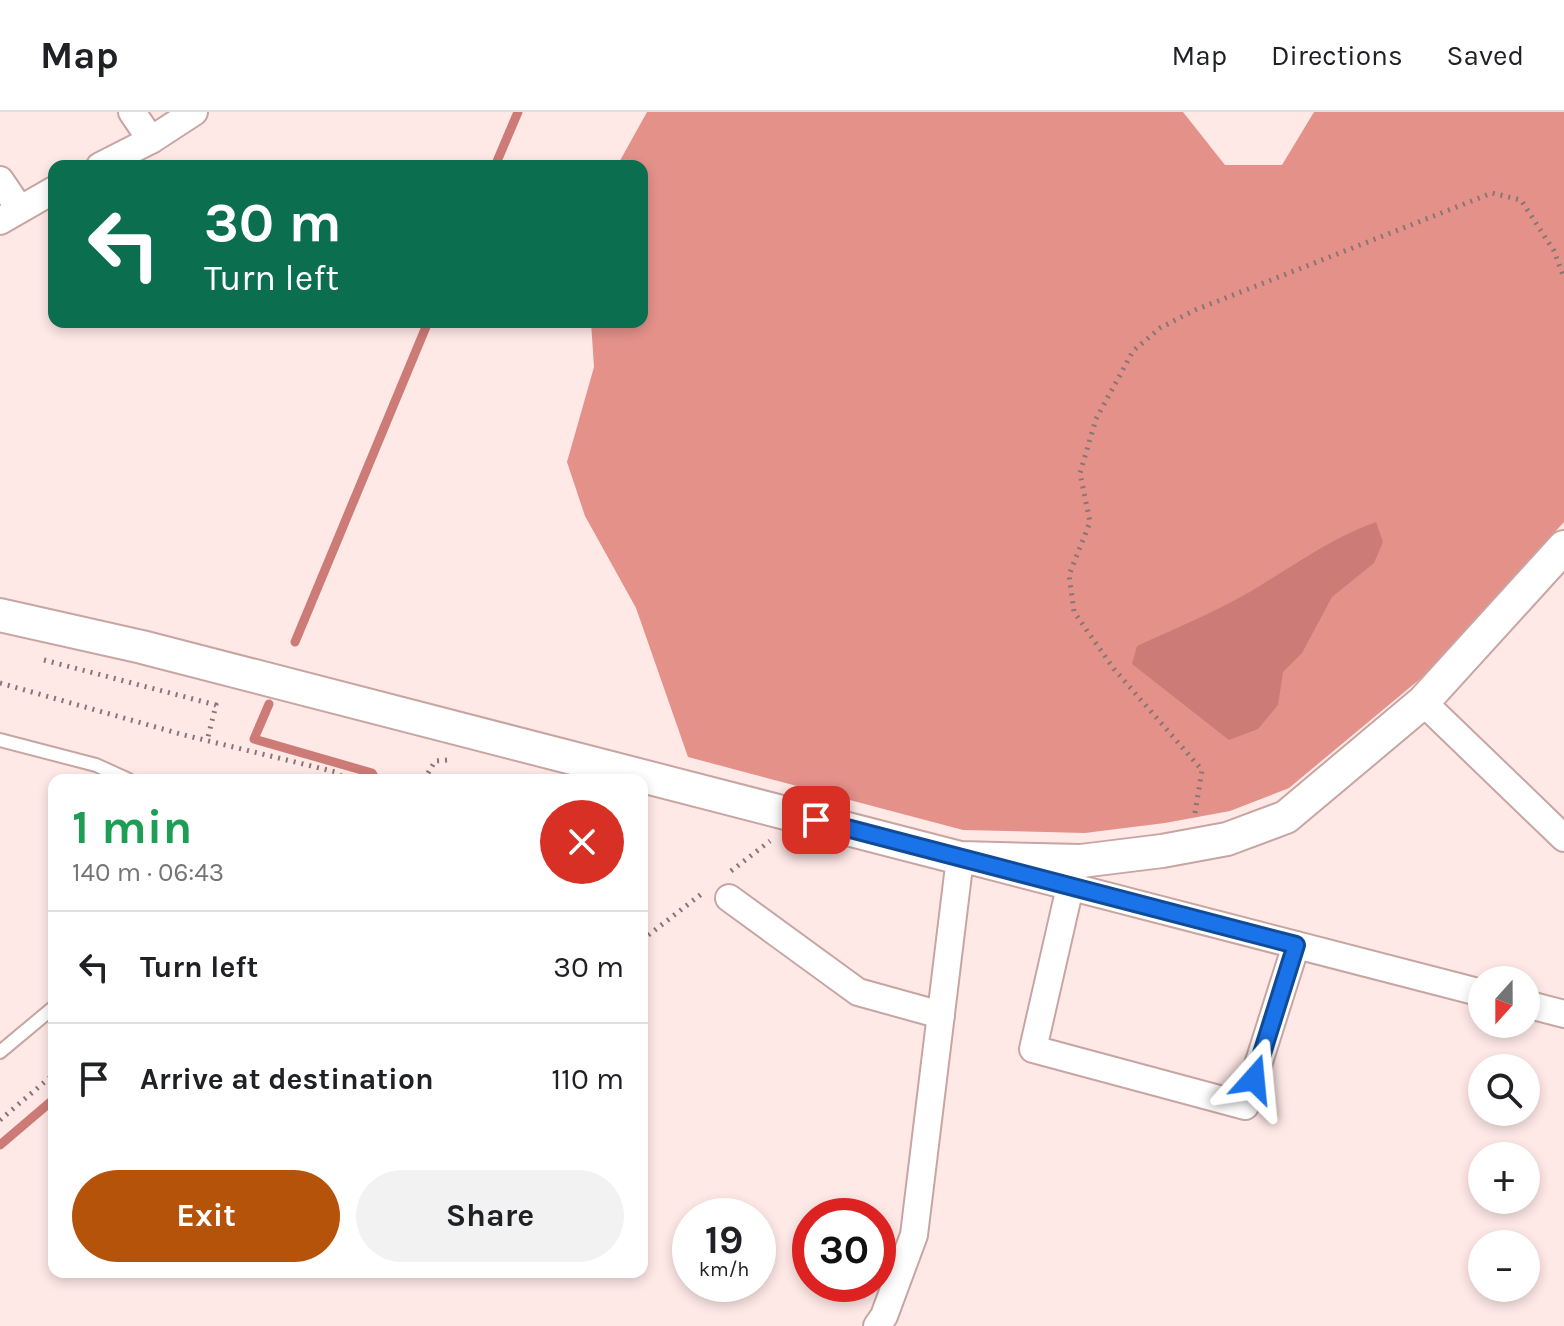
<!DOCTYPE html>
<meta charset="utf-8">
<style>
body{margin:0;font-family:Karla,sans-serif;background:#f2f2f2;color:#202124;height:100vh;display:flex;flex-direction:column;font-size:30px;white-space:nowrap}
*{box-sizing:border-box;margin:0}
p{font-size:26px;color:#757577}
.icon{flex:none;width:44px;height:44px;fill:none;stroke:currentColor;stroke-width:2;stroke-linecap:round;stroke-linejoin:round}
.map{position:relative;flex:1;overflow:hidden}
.drawer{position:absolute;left:48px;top:662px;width:600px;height:504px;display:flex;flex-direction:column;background:#fff;border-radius:16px;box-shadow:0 4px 12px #0003}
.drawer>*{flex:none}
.top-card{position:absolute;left:48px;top:48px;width:600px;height:168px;border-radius:16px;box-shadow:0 4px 12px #0003;background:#0b6e4f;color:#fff;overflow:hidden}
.needle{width:52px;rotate:201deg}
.controls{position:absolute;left:1468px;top:854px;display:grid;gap:16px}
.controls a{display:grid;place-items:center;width:72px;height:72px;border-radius:50%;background:#fff;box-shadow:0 4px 12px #0003;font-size:40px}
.speed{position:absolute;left:672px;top:1086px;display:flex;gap:16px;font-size:40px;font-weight:700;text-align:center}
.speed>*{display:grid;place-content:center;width:104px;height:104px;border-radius:50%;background:#fff;box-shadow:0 4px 12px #0003;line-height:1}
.speed small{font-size:20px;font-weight:400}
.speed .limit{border:12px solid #d22;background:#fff;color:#111}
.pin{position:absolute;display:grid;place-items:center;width:68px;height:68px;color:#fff;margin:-34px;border-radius:16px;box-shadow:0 4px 12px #0006}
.me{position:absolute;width:88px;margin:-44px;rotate:18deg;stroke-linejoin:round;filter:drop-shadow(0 0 6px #0008)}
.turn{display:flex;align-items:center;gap:28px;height:168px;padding:0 24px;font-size:36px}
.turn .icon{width:104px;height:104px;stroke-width:2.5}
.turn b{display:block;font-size:56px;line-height:68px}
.round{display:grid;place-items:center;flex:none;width:84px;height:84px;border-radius:42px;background:#f2f2f2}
.overview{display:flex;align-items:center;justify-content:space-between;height:136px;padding:0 24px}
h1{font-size:48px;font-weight:700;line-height:60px;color:#1e9e55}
.cta{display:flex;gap:16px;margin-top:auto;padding:16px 24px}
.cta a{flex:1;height:92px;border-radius:48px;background:#b45309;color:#fff;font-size:32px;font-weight:700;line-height:92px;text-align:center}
.cta a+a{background:#f2f2f2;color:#202124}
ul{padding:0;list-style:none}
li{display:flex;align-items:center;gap:24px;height:112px;padding:0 24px;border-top:2px solid #e0e0e0}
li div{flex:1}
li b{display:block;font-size:30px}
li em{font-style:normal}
header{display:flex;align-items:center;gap:48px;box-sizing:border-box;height:112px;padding:0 40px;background:#fff;border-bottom:2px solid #e0e0e0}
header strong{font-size:38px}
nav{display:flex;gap:44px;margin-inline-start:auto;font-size:28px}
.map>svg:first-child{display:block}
.forest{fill:#e4918a}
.water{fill:#cd7b76}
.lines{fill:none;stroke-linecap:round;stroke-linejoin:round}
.stream{stroke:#cd7b76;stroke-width:9}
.service-casing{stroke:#c7a5a2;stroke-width:16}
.minor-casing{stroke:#c7a5a2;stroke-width:30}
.tertiary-casing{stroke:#c7a5a2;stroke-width:36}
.path{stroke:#867675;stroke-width:5;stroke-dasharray:2 6;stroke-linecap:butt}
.service{stroke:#fff;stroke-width:12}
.minor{stroke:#fff;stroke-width:26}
.tertiary{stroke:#fff;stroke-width:32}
.route-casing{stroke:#114b97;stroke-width:20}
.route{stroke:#1a73e8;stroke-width:14}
</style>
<header>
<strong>Map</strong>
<nav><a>Map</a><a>Directions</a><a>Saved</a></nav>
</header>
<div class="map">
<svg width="1564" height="1214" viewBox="0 0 1564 1214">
<rect width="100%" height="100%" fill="#ffe9e7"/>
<polygon class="forest" points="647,0 1183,0 1225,53 1282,53 1314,0 1564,0 1564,410 1426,562 1289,676 1230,699 1165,711 1085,721 963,718 688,645 636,496 585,404 567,350 594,255 591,210 642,210 642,54 617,54"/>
<path class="water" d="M1376,410L1383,430L1374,451L1332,485L1302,541L1283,560L1278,593L1258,617L1229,628L1132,552L1137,534C1181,514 1225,496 1266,470C1302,448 1336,424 1376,410Z"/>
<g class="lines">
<g class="stream">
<polyline points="495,54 518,0"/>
<polyline points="295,530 428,210"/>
<polyline points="269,592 254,627 372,661 376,668"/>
<polyline points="0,1033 54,987"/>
</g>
<defs>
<g id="service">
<polyline points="0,628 96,653 129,668"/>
<polyline points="0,940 54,895"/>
</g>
<g id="minor">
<polyline points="132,0 151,28"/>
<polyline points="100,54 151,28 194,0"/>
<polyline points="0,68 19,96"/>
<polyline points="0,109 54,78"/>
<polyline points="1423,590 1564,726"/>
<polyline points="1070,775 1033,937 1245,994 1296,833"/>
<polyline points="729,786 858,880 941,903"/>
<polyline points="1526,892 1564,902"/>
<polyline points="877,1214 884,1204 914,1123 960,746 1482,881"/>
</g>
<polyline id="tertiary" points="0,503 142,535 960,746 1081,749 1162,739 1227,727 1286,705 1423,590 1564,435"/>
</defs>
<use href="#service" class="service-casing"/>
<use href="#minor" class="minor-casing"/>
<use href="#tertiary" class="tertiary-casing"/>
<g class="path">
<polyline points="44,548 216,593 207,629"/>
<polyline points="0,571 184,623 336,660 346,668"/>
<polyline points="424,668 435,649 448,648"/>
<polyline points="1195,701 1202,658 1114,557 1074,500 1069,463 1090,410 1080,361 1096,307 1133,239 1160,216 1195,198 1492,81 1521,88 1554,139 1564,166"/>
<polyline points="731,759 770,729"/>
<polyline points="642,828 704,780"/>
<polyline points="0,1008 54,962"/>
</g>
<use href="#service" class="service"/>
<use href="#minor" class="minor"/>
<use href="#tertiary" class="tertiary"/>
</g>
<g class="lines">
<defs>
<polyline id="route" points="816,708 1296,833 1254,967"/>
</defs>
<use href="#route" class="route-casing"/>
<use href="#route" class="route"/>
</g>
</svg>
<div class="controls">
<a><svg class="needle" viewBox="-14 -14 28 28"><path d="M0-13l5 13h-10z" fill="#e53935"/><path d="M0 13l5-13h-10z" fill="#757577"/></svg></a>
<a><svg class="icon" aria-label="search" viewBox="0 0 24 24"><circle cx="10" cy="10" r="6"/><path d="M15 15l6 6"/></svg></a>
<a>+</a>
<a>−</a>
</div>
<div class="speed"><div>19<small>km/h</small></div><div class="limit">30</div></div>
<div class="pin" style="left:816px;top:708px;background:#d93025"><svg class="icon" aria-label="arrive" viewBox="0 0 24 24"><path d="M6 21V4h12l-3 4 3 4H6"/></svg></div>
<svg class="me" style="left:1254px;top:967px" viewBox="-20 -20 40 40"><path d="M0-17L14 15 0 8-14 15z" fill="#1a73e8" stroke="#fff" stroke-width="4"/></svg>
<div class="top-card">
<div class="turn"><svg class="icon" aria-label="left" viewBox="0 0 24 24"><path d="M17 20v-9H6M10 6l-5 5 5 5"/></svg><div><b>30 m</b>Turn left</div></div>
</div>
<section class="drawer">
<div class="overview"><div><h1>1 min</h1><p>140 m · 06:43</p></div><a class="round" style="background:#d93025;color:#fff"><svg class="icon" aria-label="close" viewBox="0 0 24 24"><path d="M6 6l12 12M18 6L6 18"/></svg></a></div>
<ul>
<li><svg class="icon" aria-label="left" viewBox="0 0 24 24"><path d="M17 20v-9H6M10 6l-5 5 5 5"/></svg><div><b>Turn left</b></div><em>30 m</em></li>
<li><svg class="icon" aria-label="arrive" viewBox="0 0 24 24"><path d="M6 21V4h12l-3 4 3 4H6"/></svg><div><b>Arrive at destination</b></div><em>110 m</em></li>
</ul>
<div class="cta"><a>Exit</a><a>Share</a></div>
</section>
</div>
